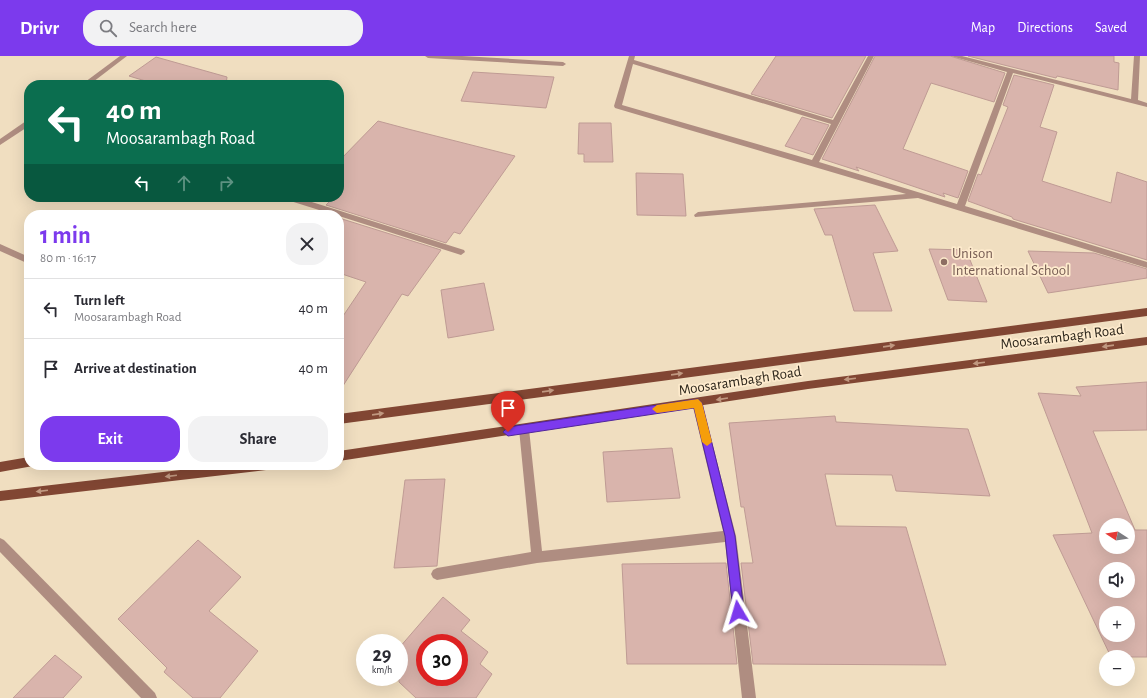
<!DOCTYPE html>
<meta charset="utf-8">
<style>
body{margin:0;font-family:"Alegreya Sans",sans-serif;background:#f2f2f3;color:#2b2b33;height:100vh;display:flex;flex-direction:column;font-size:15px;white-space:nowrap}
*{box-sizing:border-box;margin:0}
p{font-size:13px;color:#7c7c81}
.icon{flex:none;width:22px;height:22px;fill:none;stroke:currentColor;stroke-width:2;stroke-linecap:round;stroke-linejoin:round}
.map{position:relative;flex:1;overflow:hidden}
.side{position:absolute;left:24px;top:154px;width:320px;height:260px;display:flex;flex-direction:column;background:#fff;border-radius:16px;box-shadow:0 4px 16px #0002}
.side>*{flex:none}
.guide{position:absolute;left:24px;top:24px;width:320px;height:122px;border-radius:16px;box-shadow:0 4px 16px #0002;background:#0b6e4f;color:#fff;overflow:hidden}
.needle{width:26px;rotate:282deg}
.buttons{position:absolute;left:1099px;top:462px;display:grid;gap:8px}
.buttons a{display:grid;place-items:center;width:36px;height:36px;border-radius:50%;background:#fff;box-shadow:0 4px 16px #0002;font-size:20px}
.speed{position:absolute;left:356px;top:578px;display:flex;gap:8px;font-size:20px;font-weight:700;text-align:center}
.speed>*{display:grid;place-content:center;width:52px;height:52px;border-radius:50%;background:#fff;box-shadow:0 4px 16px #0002;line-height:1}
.speed small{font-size:10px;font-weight:400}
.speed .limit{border:6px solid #d22;background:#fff;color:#111}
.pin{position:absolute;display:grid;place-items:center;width:34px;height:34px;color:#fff;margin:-41px -17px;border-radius:50% 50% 50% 0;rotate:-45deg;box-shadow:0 0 4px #0007}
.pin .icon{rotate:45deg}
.me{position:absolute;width:44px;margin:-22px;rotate:353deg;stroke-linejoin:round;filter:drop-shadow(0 0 3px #0008)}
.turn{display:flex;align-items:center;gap:14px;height:84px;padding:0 16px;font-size:18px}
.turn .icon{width:52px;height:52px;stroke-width:2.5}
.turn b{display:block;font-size:28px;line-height:34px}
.lanes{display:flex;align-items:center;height:38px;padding:0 16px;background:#0003;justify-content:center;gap:20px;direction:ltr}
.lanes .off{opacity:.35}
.round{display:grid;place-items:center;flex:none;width:42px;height:42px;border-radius:16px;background:#f2f2f3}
.summary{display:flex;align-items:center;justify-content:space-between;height:68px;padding:0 16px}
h1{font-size:24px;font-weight:600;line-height:30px;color:#7c3aed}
.cta{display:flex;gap:8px;margin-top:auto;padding:8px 16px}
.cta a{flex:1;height:46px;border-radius:16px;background:#7c3aed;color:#fff;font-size:16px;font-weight:600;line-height:46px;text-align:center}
.cta a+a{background:#f2f2f3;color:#2b2b33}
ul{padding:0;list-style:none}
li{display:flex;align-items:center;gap:12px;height:60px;padding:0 16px;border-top:1px solid #e1e1e2}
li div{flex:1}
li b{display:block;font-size:15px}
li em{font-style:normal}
header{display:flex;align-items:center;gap:24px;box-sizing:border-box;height:56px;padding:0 20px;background:#7c3aed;color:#fff}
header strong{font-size:19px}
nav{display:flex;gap:22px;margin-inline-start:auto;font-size:14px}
.search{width:280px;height:36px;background:#f2f2f3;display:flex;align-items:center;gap:10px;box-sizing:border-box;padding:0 14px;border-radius:16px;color:#7c7c81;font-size:15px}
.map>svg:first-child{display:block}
.building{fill:#d9b4ac;stroke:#bf9b94;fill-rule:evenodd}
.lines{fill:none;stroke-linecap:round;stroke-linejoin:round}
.minor{fill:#af8d81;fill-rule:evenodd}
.primary{fill:#814633;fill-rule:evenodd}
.oneway{fill:#c09880}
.route{fill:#7c3aed;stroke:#51269a}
.slow{fill:#f59e0b}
.education-dot{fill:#8d6e63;stroke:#feebcd;stroke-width:1.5}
.labels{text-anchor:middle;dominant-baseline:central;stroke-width:3.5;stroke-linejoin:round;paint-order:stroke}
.education-label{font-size:15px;fill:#785e54;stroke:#feebcd;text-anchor:start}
.street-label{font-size:15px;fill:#2c251a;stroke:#feebcd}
</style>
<header>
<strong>Drivr</strong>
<div class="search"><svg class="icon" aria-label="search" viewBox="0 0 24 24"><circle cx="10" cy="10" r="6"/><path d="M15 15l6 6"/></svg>Search here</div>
<nav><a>Map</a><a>Directions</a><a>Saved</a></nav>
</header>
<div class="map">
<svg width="1147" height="642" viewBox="0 0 1147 642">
<rect width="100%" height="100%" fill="#f0dec0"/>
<g class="building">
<polygon points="776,0 866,0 832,62 751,38"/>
<polygon points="875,0 950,0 1005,17 994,46 931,27 903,93 968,115 958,142 943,137 945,141 856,111 859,115 822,103"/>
<polygon points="968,0 1114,0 1114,6 1119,7 1118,34 1057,20 1056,22"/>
<polygon points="156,1 227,21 226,29 159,29 129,20"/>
<polygon points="473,16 554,21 546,52 461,45"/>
<polygon points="1014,19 1054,29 1040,71 1057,76 1042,125 1111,147 1117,116 1147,126 1147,204 1013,163 1012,161 968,145 978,118 981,119 1008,51 1003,49"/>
<polygon points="802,61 829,69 813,99 785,90"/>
<polygon points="378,65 408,73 515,100 460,178 454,176 446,187 326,149 334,141 339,141 339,105"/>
<polygon points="579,67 611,67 613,106 584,106 584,98 578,98"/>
<polygon points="636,117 683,118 686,160 637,159"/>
<polygon points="875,149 898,195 873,197 892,255 854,255 832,179 825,179 814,153"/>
<polygon points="339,162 441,194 408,240 402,238 339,336 339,266 366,226 339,217"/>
<polygon points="929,193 966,194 987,246 948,244"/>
<polygon points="1028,195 1094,197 1147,213 1147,222 1048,237"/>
<polygon points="484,227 494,274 448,282 441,234"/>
<path d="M1147,326V374L1093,375L1135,474H1147V601H1111L1053,479L1092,477L1038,337L1081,340L1076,331ZM1106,469H1128V491H1106ZM1106,513H1128V535H1106ZM1106,557H1128V579H1106Z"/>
<polygon points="835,360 836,366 968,373 990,440 896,435 892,419 825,418 836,470 906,471 946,609 753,608 741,507 753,507 744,451 741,451 729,367"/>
<polygon points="672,392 680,442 607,446 603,396"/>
<polygon points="445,423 437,510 394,512 405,424"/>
<polygon points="198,484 241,521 209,555 258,595 220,642 193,642 164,616 167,612 118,563"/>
<polygon points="726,507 737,608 627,608 622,508"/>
<path d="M443,541L470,564L461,575L488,596L480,608L492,618L476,642H416L399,626V592ZM425,587H459V621H425Z"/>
<polygon points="55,599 82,621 63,642 13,642"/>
</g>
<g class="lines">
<g class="minor">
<polygon points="120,0 127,0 89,29 81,29"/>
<polygon points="425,0 462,0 563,6 566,8 563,10 428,2"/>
<path d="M629,0H635L634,4L833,64L868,0H874L819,106L957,148L1007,16L951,0H962L1131,43L1134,0H1140L1138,44L1147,47V51L1013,17L965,150L1147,206V212L918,142L695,161L694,159L698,156L906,138L615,52L614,50ZM633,8L831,68L812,104L622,49Z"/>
<polygon points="26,65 29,65 29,70 0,89 0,83"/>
<polygon points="283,141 296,141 464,194 465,196 461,199 339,160 339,159 335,159 284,143"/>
<polygon points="0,188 29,201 29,208 0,195"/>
<polygon points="697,343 701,344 702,347 736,480 756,642 742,642 725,486 537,507 437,524 433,522 431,518 433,514 437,512 531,496 519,373 520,370 524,368 528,370 529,373 542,495 723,475 692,347 693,344"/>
<polygon points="0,482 4,484 155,637 157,642 141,642 0,496"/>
</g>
<g class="primary">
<polygon points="1147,252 1147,260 339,368 339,358"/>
<polygon points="1147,281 1147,289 808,333 339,405 339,395 808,325"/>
<polygon points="29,401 29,409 33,410 0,416 0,406"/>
<polygon points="223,409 271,409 270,413 266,414 0,445 0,435"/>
</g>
</g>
<defs><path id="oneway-solid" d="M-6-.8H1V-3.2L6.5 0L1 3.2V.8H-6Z"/></defs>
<g class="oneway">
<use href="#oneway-solid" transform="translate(889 290) rotate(-8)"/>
<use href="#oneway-solid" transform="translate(1108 290) rotate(172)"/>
<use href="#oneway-solid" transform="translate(979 307) rotate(173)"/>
<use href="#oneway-solid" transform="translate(677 318) rotate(-8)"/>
<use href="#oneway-solid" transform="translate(850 323) rotate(173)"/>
<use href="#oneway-solid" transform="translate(548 335) rotate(-8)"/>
<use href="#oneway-solid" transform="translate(722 343) rotate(171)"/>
<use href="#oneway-solid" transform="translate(378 358) rotate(-8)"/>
<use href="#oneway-solid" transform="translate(171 420) rotate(173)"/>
<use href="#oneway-solid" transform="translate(42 435) rotate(173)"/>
</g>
<polygon class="route" points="698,343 702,347 735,480 744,556 743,560 738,562 734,560 733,556 725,480 694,352 508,380 503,376 508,371"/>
<polygon class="slow" points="698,343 702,347 712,386 707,390 702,386 694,352 657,357 652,353 657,349"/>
<circle class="education-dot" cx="944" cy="206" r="4"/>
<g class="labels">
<g class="education-label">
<text x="952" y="197">Unison<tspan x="952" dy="17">International School</tspan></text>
</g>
<g class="street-label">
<text transform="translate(1062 281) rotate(-7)">Moosarambagh Road</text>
<text transform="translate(740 325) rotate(-9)">Moosarambagh Road</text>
</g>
</g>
</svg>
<div class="buttons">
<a><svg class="needle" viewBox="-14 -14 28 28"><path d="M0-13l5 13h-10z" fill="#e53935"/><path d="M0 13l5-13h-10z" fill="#7c7c81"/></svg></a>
<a><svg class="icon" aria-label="sound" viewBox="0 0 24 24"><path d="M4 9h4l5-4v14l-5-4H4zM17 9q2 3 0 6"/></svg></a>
<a>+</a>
<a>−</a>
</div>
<div class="speed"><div>29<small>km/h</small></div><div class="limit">30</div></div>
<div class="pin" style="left:508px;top:376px;background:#d93025"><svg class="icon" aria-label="arrive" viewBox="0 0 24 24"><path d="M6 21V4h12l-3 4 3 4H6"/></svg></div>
<svg class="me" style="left:738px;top:556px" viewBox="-20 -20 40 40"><path d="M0-17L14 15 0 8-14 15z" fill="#7c3aed" stroke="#fff" stroke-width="4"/></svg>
<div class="guide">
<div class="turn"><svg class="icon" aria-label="left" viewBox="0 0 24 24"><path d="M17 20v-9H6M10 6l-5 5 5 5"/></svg><div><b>40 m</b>Moosarambagh Road</div></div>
<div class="lanes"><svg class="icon" aria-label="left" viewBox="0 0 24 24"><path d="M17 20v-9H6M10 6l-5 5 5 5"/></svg><svg class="icon off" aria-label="ahead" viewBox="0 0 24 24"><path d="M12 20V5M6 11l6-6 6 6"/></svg><svg class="icon off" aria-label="right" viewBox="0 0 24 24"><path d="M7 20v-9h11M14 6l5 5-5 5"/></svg></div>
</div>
<section class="side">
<div class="summary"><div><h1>1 min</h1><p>80 m · 16:17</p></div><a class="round"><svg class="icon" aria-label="close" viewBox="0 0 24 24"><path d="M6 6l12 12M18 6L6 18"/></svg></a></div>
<ul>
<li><svg class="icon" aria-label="left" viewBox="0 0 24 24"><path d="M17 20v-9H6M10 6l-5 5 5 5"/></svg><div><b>Turn left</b><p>Moosarambagh Road</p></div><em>40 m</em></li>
<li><svg class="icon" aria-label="arrive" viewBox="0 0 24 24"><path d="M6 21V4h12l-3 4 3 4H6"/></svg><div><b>Arrive at destination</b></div><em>40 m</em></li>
</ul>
<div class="cta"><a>Exit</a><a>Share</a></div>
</section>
</div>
